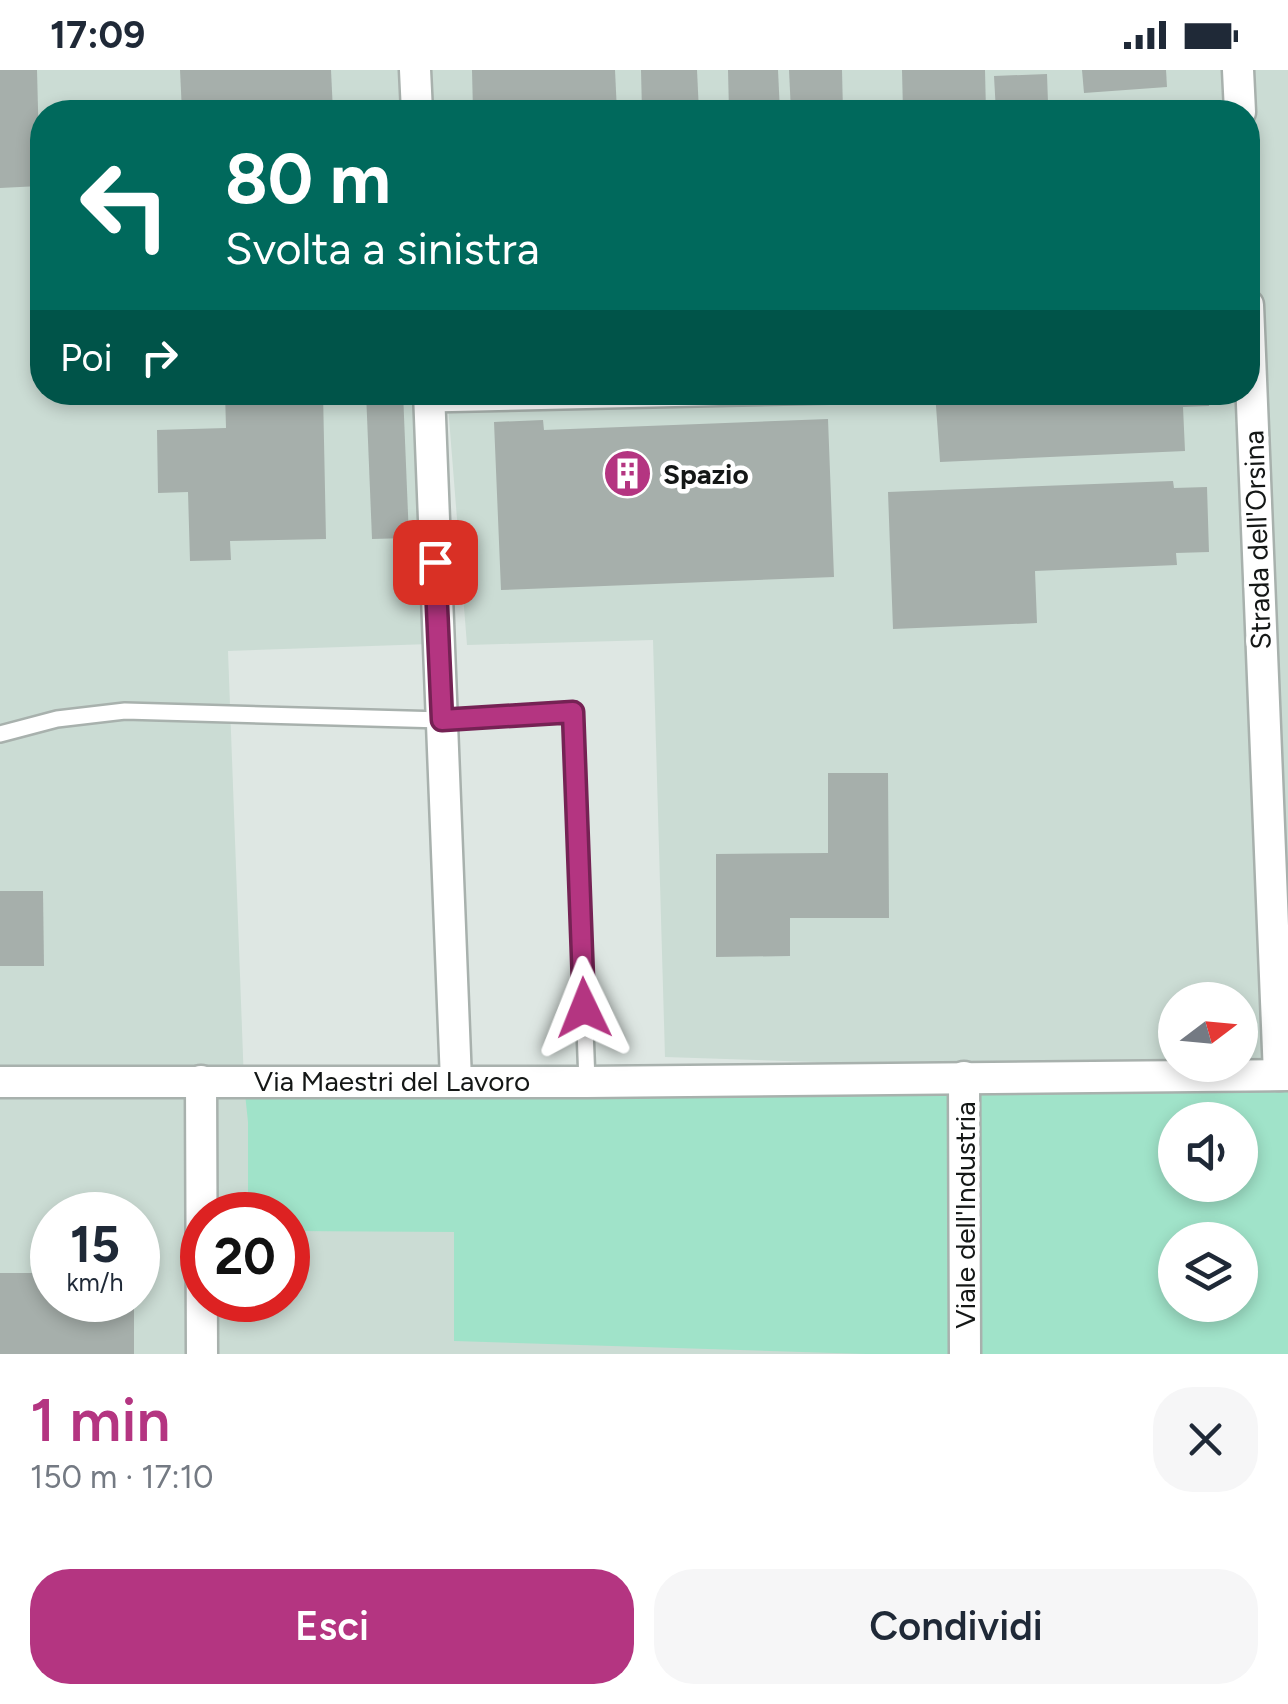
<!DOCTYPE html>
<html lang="it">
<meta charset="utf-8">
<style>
body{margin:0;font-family:Figtree,sans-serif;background:#f6f6f7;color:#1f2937;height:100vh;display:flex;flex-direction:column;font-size:38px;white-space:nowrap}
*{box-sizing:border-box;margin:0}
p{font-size:32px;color:#747a83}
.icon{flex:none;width:55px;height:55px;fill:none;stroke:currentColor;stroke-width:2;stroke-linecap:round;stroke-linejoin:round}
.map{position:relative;height:1284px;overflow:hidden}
.sheet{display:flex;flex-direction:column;background:#fff;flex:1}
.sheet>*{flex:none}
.hud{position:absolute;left:30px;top:30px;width:1230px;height:305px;border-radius:40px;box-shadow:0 5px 15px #0003;background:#00695c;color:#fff;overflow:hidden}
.needle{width:65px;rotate:74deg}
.fabs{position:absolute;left:1158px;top:912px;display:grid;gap:20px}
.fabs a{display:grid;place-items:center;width:100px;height:100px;border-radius:50%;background:#fff;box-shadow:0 5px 15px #0003;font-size:50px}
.speed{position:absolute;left:30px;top:1122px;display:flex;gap:20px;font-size:50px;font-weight:700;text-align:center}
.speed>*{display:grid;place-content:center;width:130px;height:130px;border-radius:50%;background:#fff;box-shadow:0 5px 15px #0003;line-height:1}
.speed small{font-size:25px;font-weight:400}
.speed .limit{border:15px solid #d22;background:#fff;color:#111}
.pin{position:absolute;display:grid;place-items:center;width:85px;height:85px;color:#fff;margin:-42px;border-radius:20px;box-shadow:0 5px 15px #0006}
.me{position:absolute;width:110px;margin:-55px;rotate:358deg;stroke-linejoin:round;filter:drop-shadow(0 0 8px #0008)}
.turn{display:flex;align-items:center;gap:35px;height:210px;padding:0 30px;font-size:45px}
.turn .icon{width:130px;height:130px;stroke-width:2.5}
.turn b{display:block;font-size:70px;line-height:85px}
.then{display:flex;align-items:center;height:95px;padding:0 30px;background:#0003;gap:20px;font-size:38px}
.round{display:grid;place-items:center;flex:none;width:105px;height:105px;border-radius:40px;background:#f6f6f7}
.overview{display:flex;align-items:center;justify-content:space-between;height:170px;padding:0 30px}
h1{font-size:60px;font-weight:600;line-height:75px;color:#b43581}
.primary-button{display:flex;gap:20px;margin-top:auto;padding:20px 30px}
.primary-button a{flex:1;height:115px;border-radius:40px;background:#b43581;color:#fff;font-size:40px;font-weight:600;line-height:115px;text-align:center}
.primary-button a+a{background:#f6f6f7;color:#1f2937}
.status{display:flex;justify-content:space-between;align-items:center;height:70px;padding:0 50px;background:#fff;direction:ltr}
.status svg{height:28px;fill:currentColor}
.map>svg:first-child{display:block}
.built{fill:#cbdcd4;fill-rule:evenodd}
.green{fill:#a0e3c9;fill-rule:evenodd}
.building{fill:#a6afab}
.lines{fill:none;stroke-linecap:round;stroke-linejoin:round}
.service-casing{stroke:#a8b1ad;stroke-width:20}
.minor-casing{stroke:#a8b1ad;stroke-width:35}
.service{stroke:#fff;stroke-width:15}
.minor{stroke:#fff;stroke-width:30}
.route-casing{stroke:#752254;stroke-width:25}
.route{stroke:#b43581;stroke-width:18}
.labels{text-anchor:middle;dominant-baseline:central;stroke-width:9;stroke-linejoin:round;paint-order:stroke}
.poi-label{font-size:28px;font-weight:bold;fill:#141716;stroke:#fff;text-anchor:start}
.street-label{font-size:28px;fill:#141716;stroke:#fff}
</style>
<div class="status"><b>17:09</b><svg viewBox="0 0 49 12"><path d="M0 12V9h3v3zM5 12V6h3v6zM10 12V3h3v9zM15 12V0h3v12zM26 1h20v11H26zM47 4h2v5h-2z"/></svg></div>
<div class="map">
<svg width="1288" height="1284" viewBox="0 0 1288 1284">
<rect width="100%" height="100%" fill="#dee7e3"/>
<path class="built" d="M0,0H412L414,42H42V322L423,323L430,574L228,581L244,1013L1244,1006L665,987L653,570L467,575L447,323L1248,322V42H424L421,0H1288V1284H0ZM1175,930H1240V995H1175ZM1175,1050H1240V1115H1175ZM52,1145H138V1230H52ZM202,1145H288V1230H202ZM1175,1170H1240V1235H1175Z"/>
<path class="green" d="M1288,1007V1284H866L454,1271V1162L288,1161V1145H248V1052L244,1014ZM1175,1050H1240V1115H1175ZM1175,1170H1240V1235H1175Z"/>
<g class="building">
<polygon points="0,0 37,0 40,116 0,118"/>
<polygon points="180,0 331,0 333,42 182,42"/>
<polygon points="472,0 615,0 617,42 473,42"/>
<polygon points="641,0 697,0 699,42 642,42"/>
<polygon points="728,0 778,0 780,42 729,42"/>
<polygon points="789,0 842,0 843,42 791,42"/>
<polygon points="902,0 985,0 986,42 903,42"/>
<polygon points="1082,0 1166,0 1167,17 1084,23"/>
<polygon points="1047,4 1048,33 1068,32 1068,42 996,42 994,6"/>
<polygon points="1188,34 1189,42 1087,42 1087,40"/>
<polygon points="225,322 323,322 326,469 230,471 231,490 190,491 188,422 158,423 157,360 226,358"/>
<polygon points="366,322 403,322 409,468 372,469"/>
<polygon points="935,322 1208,322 1209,336 1183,337 1185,381 940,392"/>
<polygon points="828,349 834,507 501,520 494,352 543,350 544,360"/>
<polygon points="1173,411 1174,418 1207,417 1209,482 1176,483 1177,495 1035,501 1037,553 893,559 888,422"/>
<polygon points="828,703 888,703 889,848 790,848 790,886 716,887 716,784 828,783"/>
<polygon points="0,821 43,821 44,896 0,896"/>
<polygon points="0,1203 52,1203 52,1230 134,1230 134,1284 0,1284"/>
</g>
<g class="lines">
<defs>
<g id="service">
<polyline points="429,334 829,325"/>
<polyline points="0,664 57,649 125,641 442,650 573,642 587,1012"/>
</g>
<g id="minor">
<polyline points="415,0 417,42"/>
<polyline points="1238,0 1240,42"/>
<polyline points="1248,235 1279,1005"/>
<polyline points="429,322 456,1011"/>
<polyline points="964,1007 965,1284"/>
<polyline points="201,1011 202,1284"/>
<polyline points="0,1012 587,1012 1288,1005"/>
</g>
</defs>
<use href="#service" class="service-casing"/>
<use href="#minor" class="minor-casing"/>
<use href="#service" class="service"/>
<use href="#minor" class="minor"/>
</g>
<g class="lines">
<defs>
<polyline id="route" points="435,492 442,650 573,642 584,938"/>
</defs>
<use href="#route" class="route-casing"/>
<use href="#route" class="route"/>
</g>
<defs>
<symbol id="building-disc" viewBox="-11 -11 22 22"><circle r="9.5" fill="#b43581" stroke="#fff"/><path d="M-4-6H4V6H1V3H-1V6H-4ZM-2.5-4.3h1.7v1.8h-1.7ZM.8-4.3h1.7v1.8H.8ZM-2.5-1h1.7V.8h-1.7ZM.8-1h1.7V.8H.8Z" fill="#fff"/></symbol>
</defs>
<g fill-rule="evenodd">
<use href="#building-disc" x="600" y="376" width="55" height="55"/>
</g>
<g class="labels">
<g class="poi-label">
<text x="663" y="404">Spazio</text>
</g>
<g class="street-label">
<text transform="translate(1257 470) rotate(-92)">Strada dell'Orsina</text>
<text x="392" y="1011">Via Maestri del Lavoro</text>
<text transform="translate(965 1145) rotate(-90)">Viale dell'Industria</text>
</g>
</g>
</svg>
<div class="fabs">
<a><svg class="needle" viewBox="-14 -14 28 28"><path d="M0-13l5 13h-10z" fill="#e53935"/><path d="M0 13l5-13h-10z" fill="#747a83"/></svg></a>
<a><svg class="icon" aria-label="sound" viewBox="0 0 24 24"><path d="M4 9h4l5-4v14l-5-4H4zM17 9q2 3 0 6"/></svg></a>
<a><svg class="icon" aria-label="layers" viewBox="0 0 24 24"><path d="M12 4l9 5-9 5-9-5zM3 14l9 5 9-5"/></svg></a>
</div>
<div class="speed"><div>15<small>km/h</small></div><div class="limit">20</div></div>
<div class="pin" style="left:435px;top:492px;background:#d93025"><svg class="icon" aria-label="arrive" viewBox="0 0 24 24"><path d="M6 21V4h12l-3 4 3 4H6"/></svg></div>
<svg class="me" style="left:584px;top:938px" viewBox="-20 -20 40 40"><path d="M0-17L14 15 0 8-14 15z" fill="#b43581" stroke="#fff" stroke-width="4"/></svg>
<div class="hud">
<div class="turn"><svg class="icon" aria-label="left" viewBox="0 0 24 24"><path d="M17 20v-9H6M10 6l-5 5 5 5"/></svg><div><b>80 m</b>Svolta a sinistra</div></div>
<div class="then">Poi<svg class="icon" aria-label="right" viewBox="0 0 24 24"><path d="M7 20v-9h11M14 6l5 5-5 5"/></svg></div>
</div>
</div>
<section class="sheet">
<div class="overview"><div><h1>1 min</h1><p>150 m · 17:10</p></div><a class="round"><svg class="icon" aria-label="close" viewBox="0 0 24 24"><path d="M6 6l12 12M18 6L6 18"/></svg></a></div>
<div class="primary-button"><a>Esci</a><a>Condividi</a></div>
</section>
